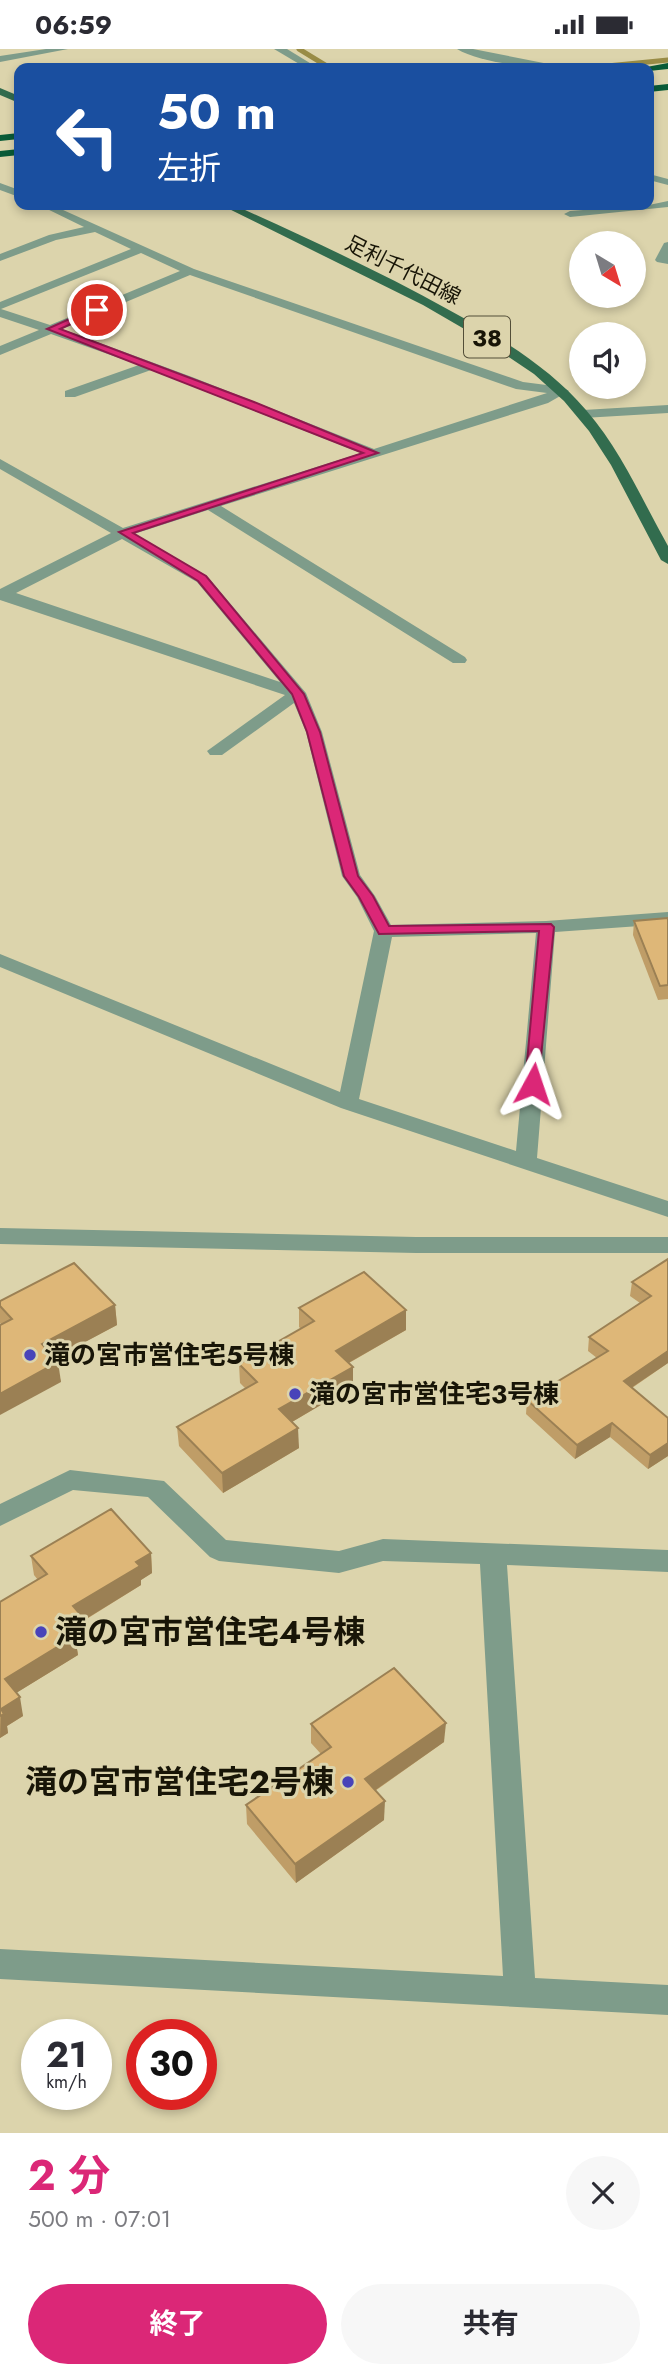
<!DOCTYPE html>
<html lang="ja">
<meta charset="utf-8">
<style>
body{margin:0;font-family:Jost,"Noto Sans JP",sans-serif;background:#f7f7f7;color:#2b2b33;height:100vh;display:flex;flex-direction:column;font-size:26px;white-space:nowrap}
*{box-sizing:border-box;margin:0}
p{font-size:23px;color:#7c7c81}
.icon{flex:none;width:38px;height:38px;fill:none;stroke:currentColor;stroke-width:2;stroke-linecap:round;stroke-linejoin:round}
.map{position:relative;height:2084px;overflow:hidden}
.sheet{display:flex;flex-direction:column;background:#fff;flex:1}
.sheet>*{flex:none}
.banner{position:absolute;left:14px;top:14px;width:640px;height:147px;border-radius:14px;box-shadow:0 4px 10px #0003;background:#1a4fa0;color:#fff;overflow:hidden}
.needle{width:46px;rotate:142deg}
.fabs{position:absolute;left:569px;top:182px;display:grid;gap:14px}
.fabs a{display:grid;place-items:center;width:77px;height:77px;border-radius:50%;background:#fff;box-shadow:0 4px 10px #0003;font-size:35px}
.speed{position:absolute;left:21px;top:1970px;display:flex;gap:14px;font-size:35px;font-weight:700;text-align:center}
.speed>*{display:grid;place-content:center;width:91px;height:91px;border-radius:50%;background:#fff;box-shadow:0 4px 10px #0003;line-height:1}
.speed small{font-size:18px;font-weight:400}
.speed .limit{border:10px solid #d22;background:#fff;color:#111}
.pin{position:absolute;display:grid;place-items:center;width:60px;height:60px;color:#fff;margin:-30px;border:4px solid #fff;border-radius:50%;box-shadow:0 2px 7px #0007}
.me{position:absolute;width:77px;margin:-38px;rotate:5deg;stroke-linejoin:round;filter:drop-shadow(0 0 5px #0008)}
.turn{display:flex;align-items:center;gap:24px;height:147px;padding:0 28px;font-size:32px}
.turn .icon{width:91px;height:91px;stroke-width:2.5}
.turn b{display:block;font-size:49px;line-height:60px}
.round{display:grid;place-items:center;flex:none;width:74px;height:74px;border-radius:37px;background:#f7f7f7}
.head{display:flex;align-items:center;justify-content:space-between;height:119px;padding:0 28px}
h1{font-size:42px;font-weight:700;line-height:52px;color:#db2777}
.cta{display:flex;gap:14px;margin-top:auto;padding:14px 28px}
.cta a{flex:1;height:80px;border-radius:42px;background:#db2777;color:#fff;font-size:28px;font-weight:700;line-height:80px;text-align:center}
.cta a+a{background:#f7f7f7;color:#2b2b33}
.status{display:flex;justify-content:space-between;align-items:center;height:49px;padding:0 35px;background:#fff;direction:ltr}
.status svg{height:19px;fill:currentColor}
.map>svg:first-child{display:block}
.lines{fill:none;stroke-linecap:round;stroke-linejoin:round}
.stream{stroke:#998c46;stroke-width:5}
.minor{fill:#7e9c8a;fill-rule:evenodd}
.major{fill:#326c4e;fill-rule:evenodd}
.highway{fill:#095b38;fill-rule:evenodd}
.wall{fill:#bf9d67}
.shaded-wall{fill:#9b8054}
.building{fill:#deb778;stroke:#9b8054;stroke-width:2}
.route{fill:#db2777;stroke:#8e194d;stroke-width:2}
.poi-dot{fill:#4843b9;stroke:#dcd4ac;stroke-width:2.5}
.labels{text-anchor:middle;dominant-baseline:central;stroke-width:6;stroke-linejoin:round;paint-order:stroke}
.far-street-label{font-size:21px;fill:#181507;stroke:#dcd4ac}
.shield{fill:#dcd4ac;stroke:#534e38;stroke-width:2}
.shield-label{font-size:24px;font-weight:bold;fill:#181507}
.poi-label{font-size:26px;font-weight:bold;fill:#181507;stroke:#dcd4ac;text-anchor:start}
.near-poi-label{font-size:32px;font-weight:bold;fill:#181507;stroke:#dcd4ac;text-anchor:start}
</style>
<div class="status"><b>06:59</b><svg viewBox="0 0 49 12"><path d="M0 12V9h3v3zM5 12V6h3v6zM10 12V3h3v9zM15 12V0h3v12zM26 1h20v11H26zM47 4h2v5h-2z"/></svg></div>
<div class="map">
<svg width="668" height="2084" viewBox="0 0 668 2084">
<rect width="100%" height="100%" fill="#dcd4ac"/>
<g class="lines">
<g class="stream">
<polyline points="299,0 330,19"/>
<polyline points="587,19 668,11"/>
</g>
<g class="minor">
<polygon points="46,0 68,0 0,13 0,7"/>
<polygon points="274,0 287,0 318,19 306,19"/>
<path d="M457,0H473L569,19C540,20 482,15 457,0Z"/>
<polygon points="649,125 668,130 668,136 649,131"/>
<polygon points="0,134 19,141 19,148 0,141"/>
<polygon points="668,152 668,158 570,168 564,165 570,162 649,156"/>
<path d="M39,156H52L194,220L523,333L562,338L569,342L548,354L221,457L465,608L467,611L465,614H453L208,461L134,485L207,527L306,644L322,683L360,826L375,847L391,876L546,872L668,863V875L555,883L537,1109L668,1152V1168L341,1059L0,918V905L340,1043L374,882L357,848L342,827L306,683L294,654L222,706H210L207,702L285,646L0,551V540L111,484L0,420V410L123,479L361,404L151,321L75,348H65V342L139,316L51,285L0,306V297L39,281L0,268V253L131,200L95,183L56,191L0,212V205L49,186L84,178ZM141,204L180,222L50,276L1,260ZM190,226L516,340L547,344L374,400L192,328L62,280ZM122,490L197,533L280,633L16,544ZM536,884L516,1102L359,1050L392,888Z"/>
<polygon points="668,193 668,215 657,213 655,211 664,194"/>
<polygon points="668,356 668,364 583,369 576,365 583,361"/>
<polygon points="0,1179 416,1188 668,1188 668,1204 416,1204 0,1195"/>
<polygon points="70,1421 164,1432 226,1491 339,1502 383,1490 668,1501 668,1523 507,1516 535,1929 668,1936 668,1966 0,1930 0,1900 503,1927 480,1515 383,1512 339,1524 219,1512 210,1508 148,1448 73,1441 0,1477 0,1455"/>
</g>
<g class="major">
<polygon points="0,39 19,47 19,54 0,46"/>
<path d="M221,156H234C307,189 379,222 449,261C499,288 549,318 586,361C621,401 642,451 668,497V515L661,511L611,416L589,382L564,352L534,325L485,292L423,256Z"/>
</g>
<g class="highway">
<polygon points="668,14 668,20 649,22 649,19 641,19"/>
<polygon points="668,35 668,41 649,43 649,37"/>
<polygon points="19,84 19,90 0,92 0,86"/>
<polygon points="19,100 19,106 0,108 0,102"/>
</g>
</g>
<g class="wall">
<polygon points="668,869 668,950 658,951 633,886 634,872"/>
<polygon points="668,1210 668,1314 632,1339 668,1369 668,1407 648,1420 610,1388 575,1410 526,1365 527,1351 597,1309 588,1302 589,1288 640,1254 630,1247 632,1233"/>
<polygon points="0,1252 115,1256 117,1276 54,1309 61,1333 0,1274"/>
<polygon points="299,1259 406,1261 406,1281 349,1314 353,1318 353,1337 292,1373 299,1399 223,1444 179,1397 177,1378 245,1339 240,1334 239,1315 301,1280 299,1278"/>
<polygon points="151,1504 152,1524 141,1531 141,1536 85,1571 87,1573 89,1592 77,1600 78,1606 16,1644 23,1667 7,1677 8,1684 0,1689 0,1553 38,1531 34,1526 31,1507"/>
<polygon points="311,1675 444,1693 375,1742 384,1771 296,1834 247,1775 246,1756 321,1705 311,1694"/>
</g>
<g class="shaded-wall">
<polygon points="115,1256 117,1276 44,1315 42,1295"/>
<polygon points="406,1261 406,1281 336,1321 336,1302"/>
<polygon points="668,1302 668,1314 622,1345 624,1332"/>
<polygon points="58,1313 61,1333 0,1366 0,1345"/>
<polygon points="353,1318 353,1337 280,1380 279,1360"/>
<polygon points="612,1374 610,1388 575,1410 577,1396"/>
<polygon points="298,1379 299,1399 223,1444 222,1424"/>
<polygon points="668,1394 668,1407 648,1420 650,1406"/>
<polygon points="151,1504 152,1524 141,1531 141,1536 76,1576 73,1557 136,1513"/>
<polygon points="87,1573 89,1592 77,1600 78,1606 8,1649 5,1630 71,1582"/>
<polygon points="20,1648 23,1667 7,1677 8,1684 0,1689 1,1660"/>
<polygon points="446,1674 444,1693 364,1749 365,1730"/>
<polygon points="385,1752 384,1771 296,1834 295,1815"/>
</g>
<g class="building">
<polygon points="668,869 668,936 660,937 634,872"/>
<polygon points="668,1210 668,1302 624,1332 668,1369 668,1394 650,1406 612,1374 577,1396 527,1351 608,1302 589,1288 651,1247 632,1233"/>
<polygon points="74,1214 115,1256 42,1295 58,1313 0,1345 0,1276 12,1270 0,1257 0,1252"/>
<polygon points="364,1223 406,1261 336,1302 353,1318 279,1360 298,1379 222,1424 177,1378 257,1333 239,1315 314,1272 299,1259"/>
<polygon points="111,1460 151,1504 136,1513 140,1517 73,1557 87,1573 71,1582 75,1587 5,1630 20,1648 1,1660 4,1665 0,1667 0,1553 47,1525 31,1507"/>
<polygon points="394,1619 446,1674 365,1730 385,1752 295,1815 246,1756 331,1698 311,1675"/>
</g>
<polygon class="route" points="94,259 102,261 60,280 254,353 378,404 133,484 206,527 304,645 320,683 358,827 373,847 389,877 551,875 554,878 538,1038 527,1038 525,1035 539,882 379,885 359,848 344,827 307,683 292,645 198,532 119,483 363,404 47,280"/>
<g class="poi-dot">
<circle cx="30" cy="1306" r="7"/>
<circle cx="295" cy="1345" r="7"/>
<circle cx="41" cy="1583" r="7"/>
<circle cx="348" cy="1733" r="7"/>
</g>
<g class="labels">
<g class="far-street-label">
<text transform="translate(403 221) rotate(27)">足利千代田線</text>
</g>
<rect class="shield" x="464" y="267.5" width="46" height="41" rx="5"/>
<g class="shield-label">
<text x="487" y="288">38</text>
</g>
<g class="poi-label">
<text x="44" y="1306">滝の宮市営住宅5号棟</text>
<text x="309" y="1345">滝の宮市営住宅3号棟</text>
</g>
<g class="near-poi-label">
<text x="55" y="1583">滝の宮市営住宅4号棟</text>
<text x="334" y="1733" text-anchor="end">滝の宮市営住宅2号棟</text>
</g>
</g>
</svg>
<div class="fabs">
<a><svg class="needle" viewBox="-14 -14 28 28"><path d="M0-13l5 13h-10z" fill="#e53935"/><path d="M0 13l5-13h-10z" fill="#7c7c81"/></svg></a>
<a><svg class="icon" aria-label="sound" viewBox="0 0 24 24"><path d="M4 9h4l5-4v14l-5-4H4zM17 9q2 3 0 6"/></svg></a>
</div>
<div class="speed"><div>21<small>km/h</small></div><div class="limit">30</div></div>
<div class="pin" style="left:97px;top:261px;background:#d93025"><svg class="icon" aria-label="arrive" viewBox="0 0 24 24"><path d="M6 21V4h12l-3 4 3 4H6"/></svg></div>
<svg class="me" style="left:533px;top:1035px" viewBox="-20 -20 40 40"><path d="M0-17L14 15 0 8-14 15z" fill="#db2777" stroke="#fff" stroke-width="4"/></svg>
<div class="banner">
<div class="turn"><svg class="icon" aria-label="left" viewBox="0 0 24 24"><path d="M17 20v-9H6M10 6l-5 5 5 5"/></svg><div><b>50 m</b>左折</div></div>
</div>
</div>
<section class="sheet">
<div class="head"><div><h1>2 分</h1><p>500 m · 07:01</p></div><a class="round"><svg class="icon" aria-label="close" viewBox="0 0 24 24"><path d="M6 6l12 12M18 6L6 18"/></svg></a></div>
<div class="cta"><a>終了</a><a>共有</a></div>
</section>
